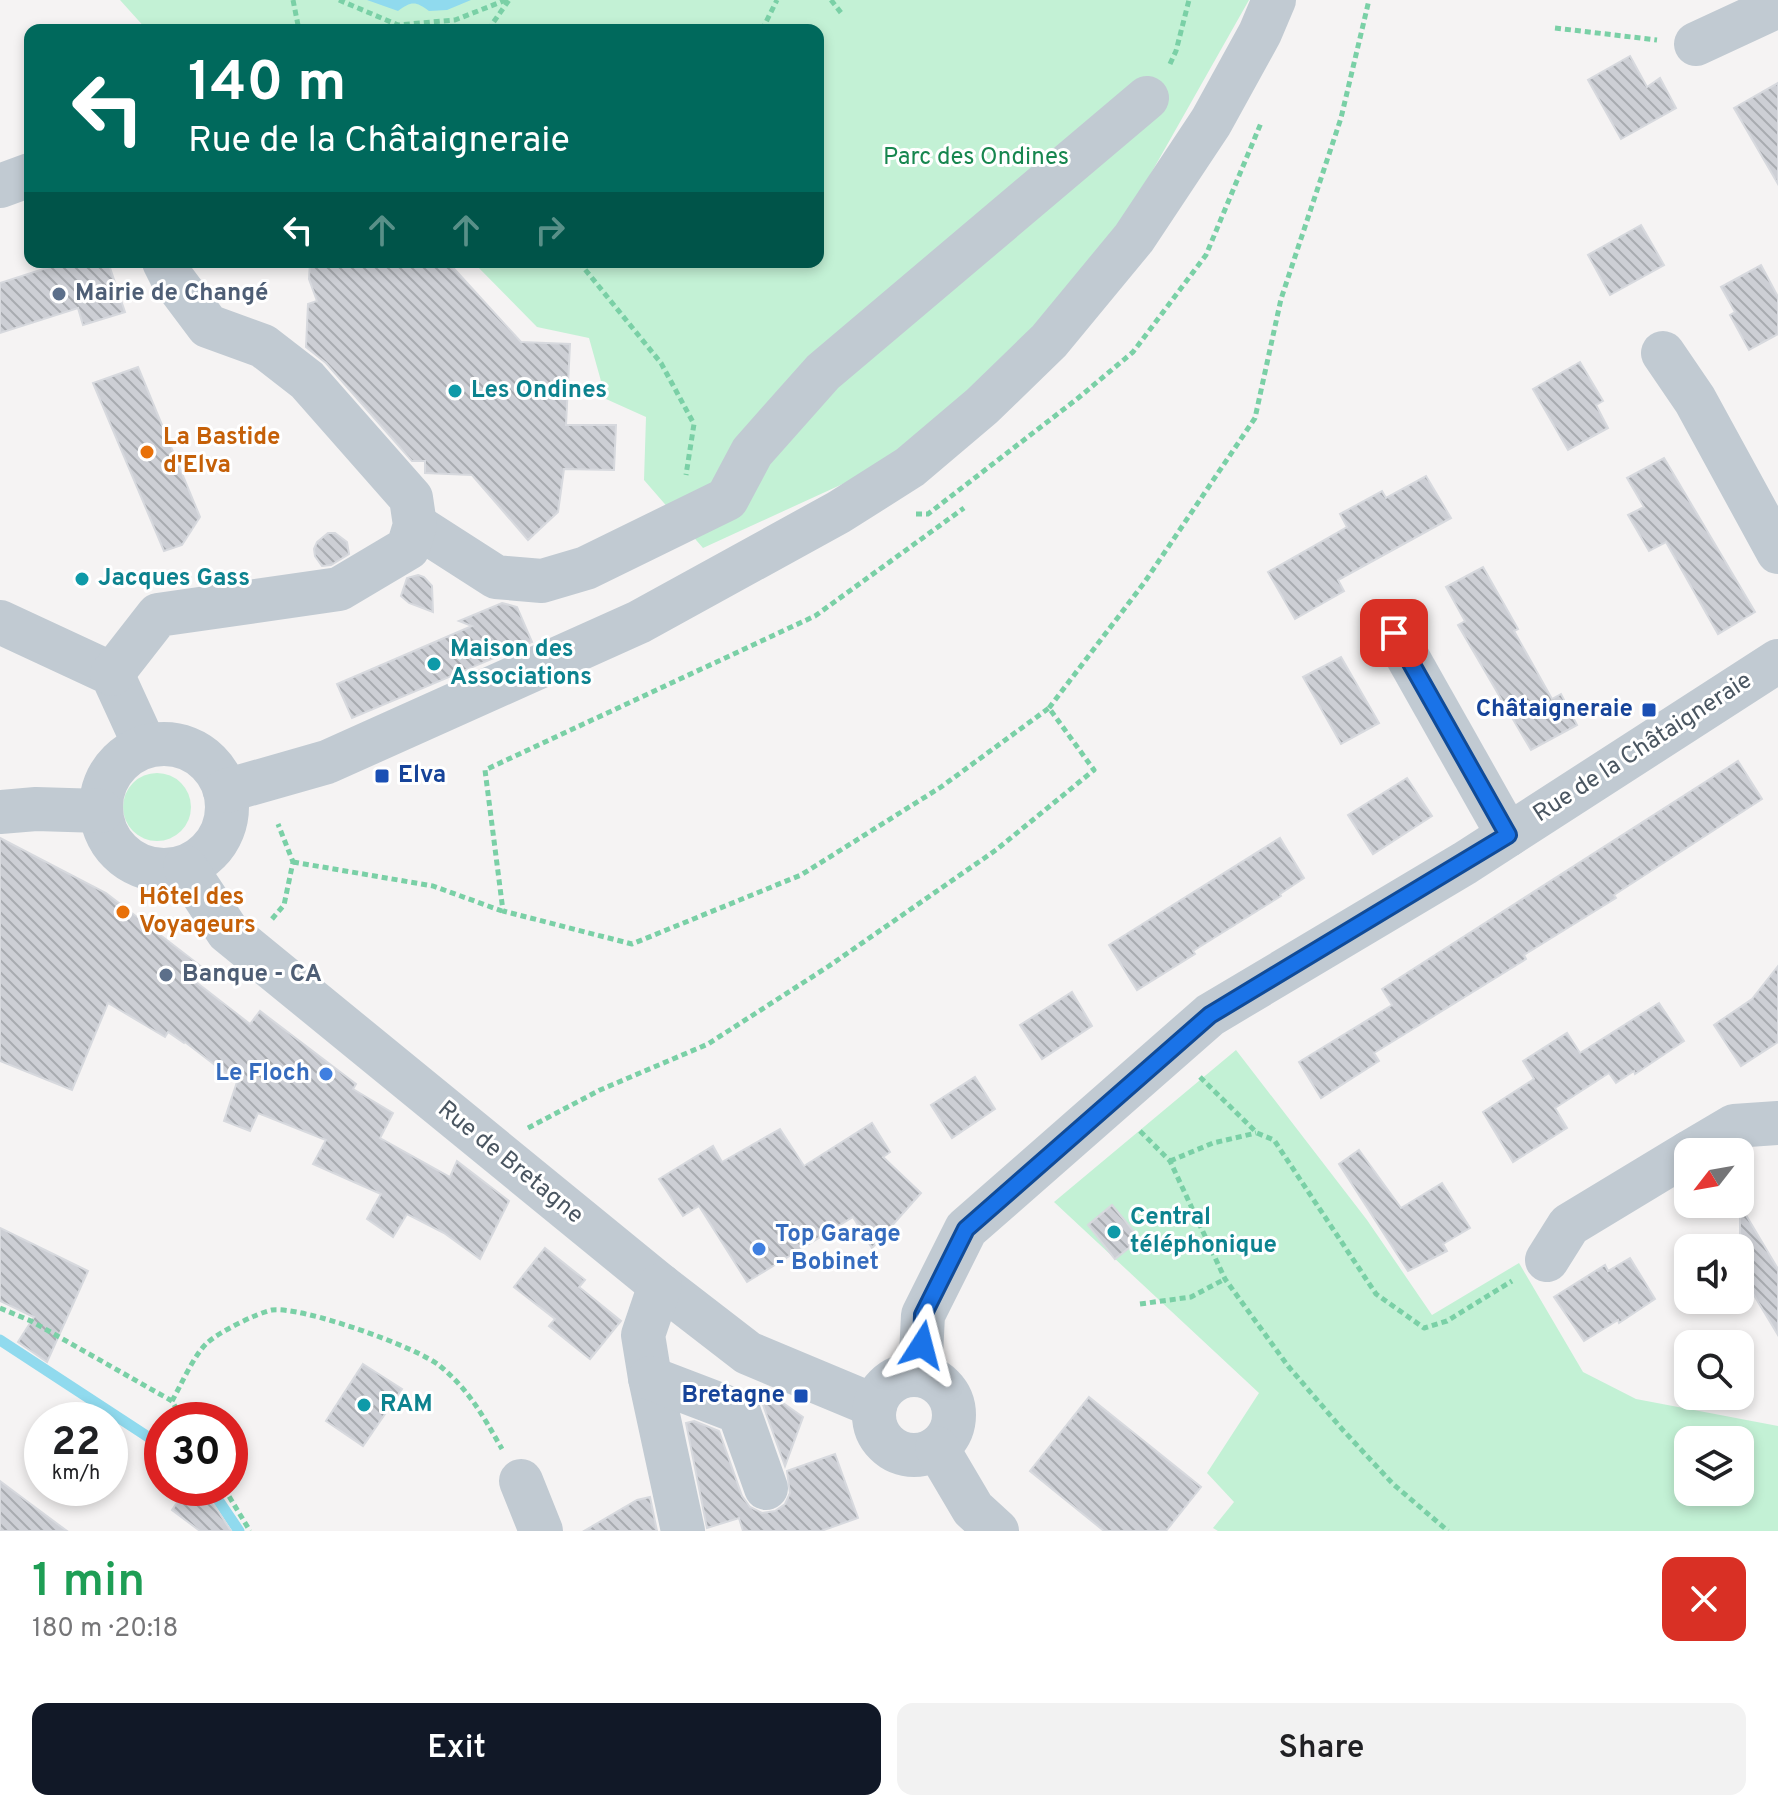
<!DOCTYPE html>
<meta charset="utf-8">
<style>
body{margin:0;font-family:Overpass,sans-serif;background:#f2f2f2;color:#202124;height:100vh;display:flex;flex-direction:column;font-size:30px;white-space:nowrap}
*{box-sizing:border-box;margin:0}
p{font-size:26px;color:#757577}
.icon{flex:none;width:44px;height:44px;fill:none;stroke:currentColor;stroke-width:2;stroke-linecap:round;stroke-linejoin:round}
.map{position:relative;height:1531px;overflow:hidden}
.sheet{display:flex;flex-direction:column;background:#fff;flex:1}
.sheet>*{flex:none}
.banner{position:absolute;left:24px;top:24px;width:800px;height:244px;border-radius:16px;box-shadow:0 4px 12px #0003;background:#00695c;color:#fff;overflow:hidden}
.needle{width:52px;rotate:239deg}
.buttons{position:absolute;left:1674px;top:1138px;display:grid;gap:16px}
.buttons a{display:grid;place-items:center;width:80px;height:80px;border-radius:16px;background:#fff;box-shadow:0 4px 12px #0003;font-size:40px}
.speed{position:absolute;left:24px;top:1402px;display:flex;gap:16px;font-size:40px;font-weight:700;text-align:center}
.speed>*{display:grid;place-content:center;width:104px;height:104px;border-radius:50%;background:#fff;box-shadow:0 4px 12px #0003;line-height:1}
.speed small{font-size:20px;font-weight:400}
.speed .limit{border:12px solid #d22;background:#fff;color:#111}
.pin{position:absolute;display:grid;place-items:center;width:68px;height:68px;color:#fff;margin:-34px;border-radius:16px;box-shadow:0 4px 12px #0006}
.me{position:absolute;width:88px;margin:-44px;rotate:9deg;stroke-linejoin:round;filter:drop-shadow(0 0 6px #0008)}
.turn{display:flex;align-items:center;gap:28px;height:168px;padding:0 32px;font-size:36px}
.turn .icon{width:104px;height:104px;stroke-width:2.5}
.turn b{display:block;font-size:56px;line-height:68px}
.lanes{display:flex;align-items:center;height:76px;padding:0 32px;background:#0003;justify-content:center;gap:40px;direction:ltr}
.lanes .off{opacity:.35}
.round{display:grid;place-items:center;flex:none;width:84px;height:84px;border-radius:16px;background:#f2f2f2}
.summary{display:flex;align-items:center;justify-content:space-between;height:136px;padding:0 32px}
h1{font-size:48px;font-weight:600;line-height:60px;color:#1e9e55}
.button{display:flex;gap:16px;margin-top:auto;padding:16px 32px}
.button a{flex:1;height:92px;border-radius:16px;background:#111827;color:#fff;font-size:32px;font-weight:600;line-height:92px;text-align:center}
.button a+a{background:#f2f2f2;color:#202124}
.map>svg:first-child{display:block}
.green{fill:#c3f1d5;fill-rule:evenodd}
.water{fill:#90daee}
.lines{fill:none;stroke-linecap:round;stroke-linejoin:round}
.stream{stroke:#90daee;stroke-width:11}
.building{fill:url(#building-back-hatch);stroke:#d7d9de;stroke-width:2}
.path{stroke:#7ad0a6;stroke-width:5;stroke-dasharray:6 4;stroke-linecap:butt}
.minor{stroke:#c1cad2;stroke-width:44}
.route-casing{stroke:#114b97;stroke-width:20}
.route{stroke:#1a73e8;stroke-width:14}
.service-dot{fill:#5c6f8a;stroke:#fff;stroke-width:3}
.culture-dot{fill:#0f9aa8;stroke:#fff;stroke-width:3}
.food-dot{fill:#e8710a;stroke:#fff;stroke-width:3}
.transit-dot{fill:#1a4fb4;stroke:#fff;stroke-width:3}
.shop-dot{fill:#3f7fe0;stroke:#fff;stroke-width:3}
.labels{text-anchor:middle;dominant-baseline:central;stroke-width:6;stroke-linejoin:round;paint-order:stroke}
.park-label{font-size:24px;fill:#17864f;stroke:#fff}
.service-label{font-size:24px;font-weight:bold;fill:#4e5e75;stroke:#fff;text-anchor:start}
.culture-label{font-size:24px;font-weight:bold;fill:#0d838f;stroke:#fff;text-anchor:start}
.food-label{font-size:24px;font-weight:bold;fill:#c56008;stroke:#fff;text-anchor:start}
.transit-label{font-size:24px;font-weight:bold;fill:#164399;stroke:#fff;text-anchor:end}
.street-label{font-size:24px;fill:#4a5661;stroke:#fff}
.shop-label{font-size:24px;font-weight:bold;fill:#366cbe;stroke:#fff;text-anchor:end}
</style>
<div class="map">
<svg width="1778" height="1531" viewBox="0 0 1778 1531">
<defs>
<pattern id="building-back-hatch" width="6" height="6" patternUnits="userSpaceOnUse" patternTransform="scale(2)"><rect width="6" height="6" fill="#cdcfd5"/><path d="M-1 5l2 2M0 0l6 6M5-1l2 2" fill="none" stroke="#a8abb0"/></pattern>
</defs>
<rect width="100%" height="100%" fill="#f5f3f3"/>
<g class="green">
<polygon points="120,0 1249,0 1111,244 974,390 871,471 703,548 644,480 646,417 606,399 589,338 537,327 473,262 818,262 818,30 147,30"/>
<circle cx="157" cy="807" r="34"/>
<path d="M1236,1050L1367,1220L1432,1315L1519,1263L1583,1372L1636,1399L1778,1426V1531H1218L1213,1528L1234,1502L1207,1473L1259,1393L1054,1202ZM1688,1440H1740V1492H1688Z"/>
</g>
<path class="water" d="M367,0H471L447,10L429,11C416,1 411,1 398,11Z"/>
<g class="lines">
<g class="stream">
<polyline points="0,1340 162,1446"/>
<polyline points="210,1488 239,1531"/>
</g>
</g>
<g class="building">
<polygon points="1630,56 1647,87 1660,78 1676,108 1621,139 1588,80"/>
<polygon points="1778,83 1778,184 1734,108"/>
<polygon points="1641,225 1664,265 1610,295 1588,255"/>
<polygon points="65,262 108,262 125,312 83,325 78,308 0,333 0,283"/>
<polygon points="310,262 448,262 521,342 570,344 566,425 616,425 614,470 564,469 558,512 528,540 472,475 425,473 425,461 412,461 326,363 306,347 308,304 317,301 309,279"/>
<polygon points="1761,265 1778,297 1778,334 1749,350 1730,315 1735,312 1721,287"/>
<polygon points="1580,362 1603,401 1596,405 1608,428 1568,450 1533,389"/>
<polygon points="138,367 200,517 182,545 164,551 93,383"/>
<polygon points="1664,458 1755,612 1718,634 1666,542 1649,551 1628,515 1644,507 1627,478"/>
<polygon points="1426,476 1451,518 1338,580 1344,591 1295,619 1268,572 1347,527 1340,514 1382,491 1386,498"/>
<polygon points="328,533 335,533 347,542 349,554 331,565 322,566 315,556 314,549 317,542"/>
<polygon points="1483,567 1518,629 1514,631 1552,699 1561,694 1577,725 1531,750 1458,625 1465,621 1446,587"/>
<polygon points="418,575 424,577 432,586 433,612 409,603 401,596 407,578"/>
<polygon points="502,603 517,607 532,642 352,718 337,684 472,626 459,621"/>
<polygon points="1341,657 1379,723 1341,744 1303,677"/>
<polygon points="1738,761 1762,799 1614,895 1616,898 1524,955 1526,959 1374,1053 1379,1061 1321,1098 1299,1062 1392,1005 1382,989"/>
<polygon points="1407,778 1432,816 1373,854 1348,815"/>
<polygon points="0,838 106,893 207,971 196,982 250,1024 260,1011 356,1084 353,1089 393,1113 380,1138 450,1177 457,1161 509,1201 480,1259 444,1233 407,1214 393,1237 367,1219 381,1194 313,1164 326,1140 258,1113 250,1131 224,1121 237,1082 185,1042 184,1043 168,1032 165,1037 108,1003 72,1090 0,1061"/>
<polygon points="1280,838 1304,878 1280,894 1281,896 1193,951 1195,954 1137,990 1109,945"/>
<polygon points="1778,966 1778,1042 1741,1066 1714,1025 1752,999"/>
<polygon points="1072,992 1092,1026 1042,1059 1020,1025"/>
<polygon points="1659,1003 1684,1041 1635,1074 1634,1071 1616,1083 1609,1073 1555,1108 1567,1128 1513,1162 1483,1112 1534,1079 1523,1061 1567,1033 1580,1053"/>
<polygon points="975,1077 995,1109 952,1138 931,1105"/>
<polygon points="872,1123 890,1152 883,1157 921,1193 872,1248 853,1217 747,1282 699,1206 683,1216 659,1179 713,1146 722,1162 780,1129 804,1166"/>
<polygon points="1359,1150 1401,1208 1442,1183 1470,1228 1443,1244 1447,1251 1408,1271 1339,1164"/>
<polygon points="1112,1205 1140,1239 1115,1259 1088,1225"/>
<polygon points="1740,1205 1778,1269 1778,1335 1740,1272"/>
<polygon points="0,1228 88,1271 47,1362 18,1342 34,1317 0,1301"/>
<polygon points="545,1248 585,1280 579,1287 621,1321 590,1359 549,1326 555,1319 514,1287"/>
<polygon points="1630,1258 1655,1299 1619,1323 1618,1320 1584,1341 1554,1297 1605,1265 1608,1271"/>
<polygon points="363,1364 402,1389 363,1446 326,1421"/>
<polygon points="769,1393 803,1417 785,1466 762,1402"/>
<polygon points="1089,1397 1201,1487 1166,1531 1104,1531 1030,1471"/>
<polygon points="694,1421 719,1431 742,1496 750,1507 762,1513 775,1511 785,1504 790,1493 787,1471 835,1454 858,1518 821,1531 743,1531 739,1518 707,1528 686,1423"/>
<polygon points="0,1481 24,1499 67,1531 0,1531"/>
<polygon points="187,1488 203,1488 231,1531 200,1531 172,1510"/>
<polygon points="650,1497 657,1531 584,1531 637,1500"/>
</g>
<g class="lines">
<g class="path">
<polyline points="293,0 299,30"/>
<polyline points="339,0 398,25 455,20 506,0"/>
<polyline points="831,0 842,14"/>
<polyline points="1555,28 1657,40"/>
<polyline points="488,30 509,0"/>
<polyline points="762,30 777,0"/>
<polyline points="1170,64 1176,51 1189,0"/>
<polyline points="579,262 661,363 694,424 686,475"/>
<polyline points="916,514 928,514 1077,399 1133,352 1206,255 1261,123"/>
<polyline points="1049,708 1144,583 1255,418 1281,299 1341,118 1369,0"/>
<polyline points="293,862 433,886 502,911"/>
<polyline points="272,919 284,905 293,862 278,824"/>
<polyline points="1200,1077 1257,1133 1274,1140 1376,1294 1424,1328 1447,1321 1512,1281"/>
<polyline points="528,1128 600,1090 708,1044 829,966 996,850 1094,770 1049,708 941,787 801,875 632,944 503,911 485,770 815,616 964,508"/>
<polyline points="1140,1131 1170,1161 1225,1279 1288,1366 1342,1429 1393,1484 1448,1531"/>
<polyline points="1170,1161 1213,1143 1256,1133"/>
<polyline points="1140,1304 1191,1297 1225,1279"/>
<polyline points="0,1308 31,1321 172,1401 183,1420"/>
<path d="M172,1401C181,1385 194,1355 207,1343C219,1332 257,1313 272,1310C302,1306 417,1347 440,1366C470,1391 483,1416 502,1449"/>
<polyline points="224,1488 250,1531"/>
</g>
<g class="minor">
<polyline points="1696,44 1778,6"/>
<polyline points="0,186 30,175"/>
<polyline points="1663,353 1695,400 1778,552"/>
<polyline points="415,525 496,577 542,581 586,568 727,499 752,452 823,372 1147,98"/>
<polyline points="0,622 112,674 145,746"/>
<polyline points="1394,633 1508,835"/>
<polyline points="112,674 158,615 339,589 408,548 415,525 411,498 307,380 263,346 208,326 172,278 164,262"/>
<circle cx="164" cy="807" r="63"/>
<polyline points="225,791 327,762 639,622 839,512 910,467 982,406 1049,341 1134,238 1211,122 1260,33 1274,0"/>
<polyline points="0,812 36,809 101,811"/>
<polyline points="185,867 228,932 660,1285 748,1353 875,1406"/>
<polyline points="1690,1152 1734,1126 1778,1123"/>
<polyline points="1547,1260 1569,1225 1688,1153"/>
<polyline points="660,1285 643,1335 650,1378 683,1531"/>
<polyline points="920,1375 923,1315 966,1229 1210,1015 1465,863 1778,661"/>
<circle cx="914" cy="1415" r="40"/>
<polyline points="650,1378 739,1412 766,1488"/>
<polyline points="937,1448 973,1509 997,1531"/>
<polyline points="521,1481 541,1531"/>
</g>
</g>
<g class="lines">
<defs>
<polyline id="route" points="922,1345 923,1315 966,1229 1210,1015 1508,835 1394,633"/>
</defs>
<use href="#route" class="route-casing"/>
<use href="#route" class="route"/>
</g>
<g class="service-dot">
<circle cx="59" cy="294" r="8"/>
<circle cx="166" cy="975" r="8"/>
</g>
<g class="culture-dot">
<circle cx="455" cy="391" r="8"/>
<circle cx="82" cy="579" r="8"/>
<circle cx="434" cy="664" r="8"/>
<circle cx="1114" cy="1232" r="8"/>
<circle cx="364" cy="1405" r="8"/>
</g>
<g class="food-dot">
<circle cx="147" cy="452" r="8"/>
<circle cx="123" cy="912" r="8"/>
</g>
<g class="transit-dot">
<rect x="1641" y="702" width="16" height="16" rx="4"/>
<rect x="374" y="768" width="16" height="16" rx="4"/>
<rect x="793" y="1388" width="16" height="16" rx="4"/>
</g>
<g class="shop-dot">
<circle cx="326" cy="1074" r="8"/>
<circle cx="759" cy="1249" r="8"/>
</g>
<g class="labels">
<g class="park-label">
<text x="976" y="158">Parc des Ondines</text>
</g>
<g class="service-label">
<text x="75" y="294">Mairie de Changé</text>
<text x="182" y="975">Banque - CA</text>
</g>
<g class="culture-label">
<text x="471" y="391">Les Ondines</text>
<text x="98" y="579">Jacques Gass</text>
<text x="450" y="650">Maison des<tspan x="450" dy="28">Associations</tspan></text>
<text x="1130" y="1218">Central<tspan x="1130" dy="28">téléphonique</tspan></text>
<text x="380" y="1405">RAM</text>
</g>
<g class="food-label">
<text x="163" y="438">La Bastide<tspan x="163" dy="28">d'Elva</tspan></text>
<text x="139" y="898">Hôtel des<tspan x="139" dy="28">Voyageurs</tspan></text>
</g>
<g class="transit-label">
<text x="1633" y="710">Châtaigneraie</text>
<text x="398" y="776" text-anchor="start">Elva</text>
<text x="785" y="1396">Bretagne</text>
</g>
<g class="street-label">
<text transform="translate(1643 748) rotate(-33)">Rue de la Châtaigneraie</text>
<text transform="translate(510 1163) rotate(39)">Rue de Bretagne</text>
</g>
<g class="shop-label">
<text x="310" y="1074">Le Floch</text>
<text x="775" y="1235" text-anchor="start">Top Garage<tspan x="775" dy="28">- Bobinet</tspan></text>
</g>
</g>
</svg>
<div class="buttons">
<a><svg class="needle" viewBox="-14 -14 28 28"><path d="M0-13l5 13h-10z" fill="#e53935"/><path d="M0 13l5-13h-10z" fill="#757577"/></svg></a>
<a><svg class="icon" aria-label="sound" viewBox="0 0 24 24"><path d="M4 9h4l5-4v14l-5-4H4zM17 9q2 3 0 6"/></svg></a>
<a><svg class="icon" aria-label="search" viewBox="0 0 24 24"><circle cx="10" cy="10" r="6"/><path d="M15 15l6 6"/></svg></a>
<a><svg class="icon" aria-label="layers" viewBox="0 0 24 24"><path d="M12 4l9 5-9 5-9-5zM3 14l9 5 9-5"/></svg></a>
</div>
<div class="speed"><div>22<small>km/h</small></div><div class="limit">30</div></div>
<div class="pin" style="left:1394px;top:633px;background:#d93025"><svg class="icon" aria-label="arrive" viewBox="0 0 24 24"><path d="M6 21V4h12l-3 4 3 4H6"/></svg></div>
<svg class="me" style="left:922px;top:1345px" viewBox="-20 -20 40 40"><path d="M0-17L14 15 0 8-14 15z" fill="#1a73e8" stroke="#fff" stroke-width="4"/></svg>
<div class="banner">
<div class="turn"><svg class="icon" aria-label="left" viewBox="0 0 24 24"><path d="M17 20v-9H6M10 6l-5 5 5 5"/></svg><div><b>140 m</b>Rue de la Châtaigneraie</div></div>
<div class="lanes"><svg class="icon" aria-label="left" viewBox="0 0 24 24"><path d="M17 20v-9H6M10 6l-5 5 5 5"/></svg><svg class="icon off" aria-label="ahead" viewBox="0 0 24 24"><path d="M12 20V5M6 11l6-6 6 6"/></svg><svg class="icon off" aria-label="ahead" viewBox="0 0 24 24"><path d="M12 20V5M6 11l6-6 6 6"/></svg><svg class="icon off" aria-label="right" viewBox="0 0 24 24"><path d="M7 20v-9h11M14 6l5 5-5 5"/></svg></div>
</div>
</div>
<section class="sheet">
<div class="summary"><div><h1>1 min</h1><p>180 m · 20:18</p></div><a class="round" style="background:#d93025;color:#fff"><svg class="icon" aria-label="close" viewBox="0 0 24 24"><path d="M6 6l12 12M18 6L6 18"/></svg></a></div>
<div class="button"><a>Exit</a><a>Share</a></div>
</section>
